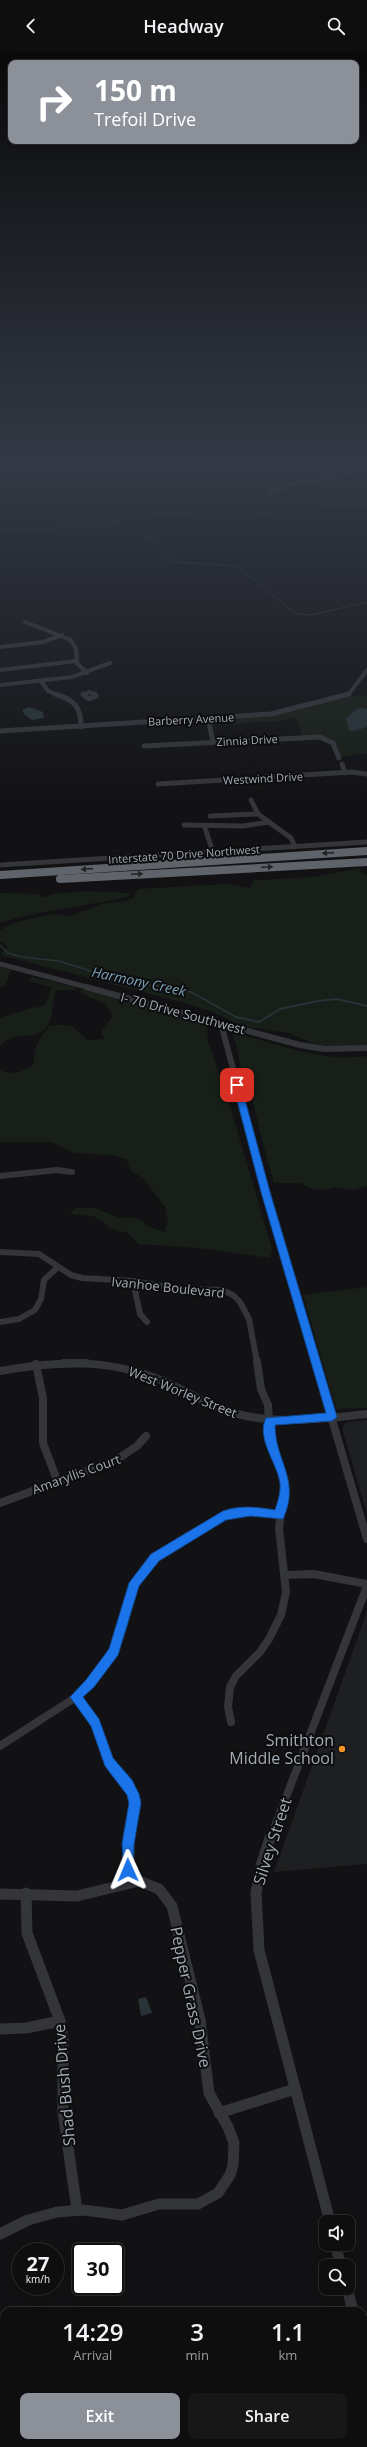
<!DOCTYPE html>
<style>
body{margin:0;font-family:"Open Sans",sans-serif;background:#171718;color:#f1f3f6;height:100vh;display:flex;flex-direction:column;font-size:15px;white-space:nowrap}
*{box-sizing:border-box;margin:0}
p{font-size:13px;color:#9b9c9e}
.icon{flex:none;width:22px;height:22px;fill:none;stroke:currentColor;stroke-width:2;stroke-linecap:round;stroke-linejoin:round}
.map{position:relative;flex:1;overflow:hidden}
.drawer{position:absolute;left:0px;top:2255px;width:367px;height:140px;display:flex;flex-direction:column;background:#0e0e0f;border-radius:12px 12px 0 0;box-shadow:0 2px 10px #0003,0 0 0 1px #2e2e2f}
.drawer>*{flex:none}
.top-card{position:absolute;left:8px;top:8px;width:351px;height:84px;border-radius:8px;box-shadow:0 2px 10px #0003,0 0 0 1px #2e2e2f;background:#8c9099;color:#fff;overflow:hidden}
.buttons{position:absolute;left:319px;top:2163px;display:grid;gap:8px}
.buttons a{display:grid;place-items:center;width:36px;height:36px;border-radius:8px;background:#0e0e0f;box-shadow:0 2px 10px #0003,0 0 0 1px #2e2e2f;font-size:20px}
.speed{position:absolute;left:12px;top:2191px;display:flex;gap:8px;font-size:20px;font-weight:700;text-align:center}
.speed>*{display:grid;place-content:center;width:52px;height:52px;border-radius:50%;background:#0e0e0f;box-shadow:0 2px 10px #0003,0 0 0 1px #2e2e2f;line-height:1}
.speed small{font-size:10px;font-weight:400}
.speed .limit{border:2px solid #111;border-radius:6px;background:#fff;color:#111}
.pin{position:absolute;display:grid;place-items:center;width:34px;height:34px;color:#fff;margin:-17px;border-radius:8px;box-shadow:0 2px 6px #0006}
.me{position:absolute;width:44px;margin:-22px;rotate:359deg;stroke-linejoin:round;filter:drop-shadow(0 0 3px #0008)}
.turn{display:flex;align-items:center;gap:14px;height:84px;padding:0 20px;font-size:18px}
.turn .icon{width:52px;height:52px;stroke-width:2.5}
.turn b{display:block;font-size:28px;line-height:34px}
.eta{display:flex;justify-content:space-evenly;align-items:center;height:68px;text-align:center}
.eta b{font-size:24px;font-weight:600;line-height:28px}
.cta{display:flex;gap:8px;margin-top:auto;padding:8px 20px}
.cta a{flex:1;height:46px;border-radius:8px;background:#8c9099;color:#fff;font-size:16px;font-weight:600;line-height:46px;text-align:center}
.cta a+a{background:#171718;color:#f1f3f6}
header{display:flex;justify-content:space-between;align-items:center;height:52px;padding:0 20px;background:#0e0e0f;font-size:18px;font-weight:600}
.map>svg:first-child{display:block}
.built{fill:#1e1f21}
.green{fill:#181f18}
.water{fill:#283338}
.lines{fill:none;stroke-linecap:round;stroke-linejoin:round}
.stream-far3{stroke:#283338;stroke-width:1}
.stream-far2{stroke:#283338;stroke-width:1.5}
.stream-far1{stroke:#283338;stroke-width:2}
.stream{stroke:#283338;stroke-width:3}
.minor-far4{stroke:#333539;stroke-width:4}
.minor-far3{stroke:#333539;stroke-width:5}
.minor-far2{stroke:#333539;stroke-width:6}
.minor-far1{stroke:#333539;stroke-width:8}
.minor{stroke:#333539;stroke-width:11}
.major{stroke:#4f5258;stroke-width:14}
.highway{stroke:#5f646a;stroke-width:8}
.oneway{fill:#222326}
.route{fill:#1a73e8;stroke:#114b97}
.poi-dot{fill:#f89326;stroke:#0d0d0f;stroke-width:1.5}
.labels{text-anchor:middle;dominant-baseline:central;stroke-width:4;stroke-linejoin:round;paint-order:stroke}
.far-street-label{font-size:11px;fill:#a3abb5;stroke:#0d0d0f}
.street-label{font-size:13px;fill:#a3abb5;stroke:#0d0d0f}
.water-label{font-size:14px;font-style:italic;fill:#789fb2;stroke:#0d0d0f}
.near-poi-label{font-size:16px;fill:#a3abb5;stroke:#0d0d0f;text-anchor:end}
.near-street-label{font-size:16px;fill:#a3abb5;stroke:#0d0d0f}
</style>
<header><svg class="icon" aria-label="back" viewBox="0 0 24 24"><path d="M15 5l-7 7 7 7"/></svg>Headway<svg class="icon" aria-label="search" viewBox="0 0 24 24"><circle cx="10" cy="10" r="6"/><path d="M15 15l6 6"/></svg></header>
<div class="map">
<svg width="367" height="2395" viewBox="0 0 367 2395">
<rect width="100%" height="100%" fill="#121214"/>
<g class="built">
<polygon points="367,1368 367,1462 342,1376 346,1370"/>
<polygon points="367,1558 367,1812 274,1820 359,1582"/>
</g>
<g class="green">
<polygon points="367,643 367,701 339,705 330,688 303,685 296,665 280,669 212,673 211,667 282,662 346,645"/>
<polygon points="361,816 360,821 367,823 367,995 319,994 289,981 242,974 213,960 185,951 0,903 7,895 4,891 0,890 0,878 13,871 51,862 71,864 101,852 126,849 134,846 138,837 226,832 250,836 252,834 253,829 259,828 314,825"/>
<path d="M87,839L128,841L130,843L128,845C86,854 41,858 0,871V841L39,842L42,846L53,842Z"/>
<polygon points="0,915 11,918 6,932 0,936"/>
<path d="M32,925L75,935L76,938H56C52,948 53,963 49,971C39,992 11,977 0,994V966C14,961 29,956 44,954L52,935L29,929Z"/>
<path d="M85,937L207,972L208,989L232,1061L272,1197L270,1206L199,1196L139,1192L128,1181L109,1176C98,1160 85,1165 70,1161L75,1156H94L120,1166H136L150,1175L164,1180L168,1171L165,1155L143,1126L131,1119L126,1107L110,1103L74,1101L51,1090H0V1018C11,1024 26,1020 34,1011C33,996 40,986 49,974C70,972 72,972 87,988L104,987L101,979L113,964L106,952L82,942L80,938Z"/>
<path d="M232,981C277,990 320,1011 367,1004V1134L353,1138L335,1135L322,1138L309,1136L301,1131H274C265,1101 258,1072 251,1042C248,1032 242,1023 240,1013C239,1002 236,992 232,981Z"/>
<polygon points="367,1235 367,1356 336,1357 303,1243"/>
</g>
<g class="water">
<polygon points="29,655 43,660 44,666 32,668 25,663 22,658"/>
<polygon points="361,656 367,657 367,675 355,679 349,678 346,667 354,659"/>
<polygon points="146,1945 152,1961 141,1964 138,1947"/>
</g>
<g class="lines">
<g class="stream-far3">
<polyline points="111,472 120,472 125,479 148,485 174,510 238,514 294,561 311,563 367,550"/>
<polyline points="0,477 30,478 110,471 132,464 169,460 234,465 323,453 367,453"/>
</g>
<polyline class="stream-far2" points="0,893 8,901 22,905 59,909 113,926 170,936"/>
<polyline class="stream-far1" points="165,935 191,940 236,965 259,970 280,957 318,949 337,947 367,954"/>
<g class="stream">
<polyline points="363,2346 367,2346"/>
<polyline points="80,2392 83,2391"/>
</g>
<g class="minor-far4">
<polyline points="340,412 347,420"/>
<polyline points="269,442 290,432 367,418"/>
<polyline points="25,570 71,588 76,597 77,611 87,621"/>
<polyline points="0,595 43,590 62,583"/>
<polyline points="0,618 76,609"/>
<polyline points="41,629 48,639 58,643"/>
<polyline points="0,633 72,625 110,611"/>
<polyline points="83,643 89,640 96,643"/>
<polyline points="348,643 367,618"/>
</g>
<g class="minor-far3">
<path d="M55,642C74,648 81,654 81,675"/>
<polyline points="83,642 89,647 96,644 95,642"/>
<polyline points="208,666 213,690"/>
<polyline points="0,679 271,662 349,642"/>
<polyline points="144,694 320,685 333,691 339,706"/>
<polyline points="342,712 345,721"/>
<polyline points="158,732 351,720 367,722"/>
<polyline points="251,748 258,762 291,786 295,795"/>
<polyline points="210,764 258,762"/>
<polyline points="184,773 243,774 269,770"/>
<polyline points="204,773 213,800"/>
<polyline points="0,813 367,790"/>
<polyline points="0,912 90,936"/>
</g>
<g class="minor-far2">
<polyline points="86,935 300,993 325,997 367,996"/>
<polyline points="221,972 266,1140 316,1310"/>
<polyline points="0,1124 57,1118 72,1120"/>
<polyline points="0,1200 39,1202 71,1223 82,1226 133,1229 180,1237 222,1238 233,1243 240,1250 249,1267 257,1310"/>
<polyline points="133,1229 140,1262 147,1270"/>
<polyline points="0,1270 19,1267 35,1258 41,1247 44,1228 58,1215"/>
<polyline points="63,1310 87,1310"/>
</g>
<g class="minor-far1">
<polyline points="315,1309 367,1487"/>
<polyline points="36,1312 43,1346 43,1391 57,1428"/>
<path d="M0,1319C57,1309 109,1306 163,1329C191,1341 216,1358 246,1364C286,1372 327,1366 367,1362"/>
<polyline points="0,1451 116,1408 137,1394 146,1384"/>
<polyline points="286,1523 314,1522 367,1532"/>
<polyline points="76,1645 95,1671 109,1710 128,1732 133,1742 134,1761 129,1787"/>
<polyline points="231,1670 228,1655 230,1635 236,1624 260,1600 269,1587 281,1563 286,1540 279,1476 285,1431 270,1389 268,1353 261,1337 257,1309"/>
<polyline points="0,1694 76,1645 104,1615 114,1599 122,1578 135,1531 155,1505 223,1464 250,1459 279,1463"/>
<polyline points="270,1787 367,1534"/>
</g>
<g class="minor">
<polyline points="270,1786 261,1814 256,1841 259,1898 330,2170"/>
<polyline points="129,1829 129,1786"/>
<polyline points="26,1841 27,1881 60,1969 63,1988 63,2060 77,2158"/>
<polyline points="0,1842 77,1844 139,1829 159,1837 172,1854 200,1968 209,2041 228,2075 234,2091 233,2113 230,2123 218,2141 198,2152 159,2152 122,2163 83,2158 57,2160 28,2168 0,2182"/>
<polyline points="0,1977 26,1976 60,1969"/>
<polyline points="219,2061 295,2037"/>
<polyline points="335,2192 341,2214"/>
<polyline points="347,2236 353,2259"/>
<polyline points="50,2391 51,2395"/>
</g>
<g class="major">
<polyline points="363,2275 367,2275"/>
<polyline points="0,2367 4,2366"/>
</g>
<g class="highway">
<polyline points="0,823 367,799"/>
<polyline points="60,827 367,810"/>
</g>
</g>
<defs><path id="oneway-solid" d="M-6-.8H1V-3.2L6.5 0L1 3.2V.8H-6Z"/></defs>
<g class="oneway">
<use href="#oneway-solid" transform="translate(328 801) rotate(176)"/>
<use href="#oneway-solid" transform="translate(267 815) rotate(-3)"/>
<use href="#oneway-solid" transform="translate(87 817) rotate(176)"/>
<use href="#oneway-solid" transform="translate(137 822) rotate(-3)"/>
</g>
<linearGradient id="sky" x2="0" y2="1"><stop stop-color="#0a0a0b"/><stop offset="0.55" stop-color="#333945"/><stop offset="1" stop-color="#333945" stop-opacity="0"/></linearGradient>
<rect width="367" height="747" fill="url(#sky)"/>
<path class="route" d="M237,1030L241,1033L270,1140L337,1365L332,1369L275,1373C275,1410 301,1427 283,1467L250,1464L226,1468L159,1509L139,1534L118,1603L94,1635L83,1645L99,1667L113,1706L132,1728L139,1742L141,1751L134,1792L133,1823L128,1825L124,1823L122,1792L129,1751L127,1743L105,1714L91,1674L70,1645L86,1628L109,1597L129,1531L151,1502L223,1459C241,1453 256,1455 275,1458C278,1449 281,1440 280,1431C277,1410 256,1387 266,1366L326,1361L261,1140L233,1033Z"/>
<circle class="poi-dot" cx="342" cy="1697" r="4"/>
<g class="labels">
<g class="far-street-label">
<text transform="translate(191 667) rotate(-3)">Barberry Avenue</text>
<text transform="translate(247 688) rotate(-3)">Zinnia Drive</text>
<text transform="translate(263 726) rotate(-3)">Westwind Drive</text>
<text transform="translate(184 802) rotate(-4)">Interstate 70 Drive Northwest</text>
</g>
<g class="street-label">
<text transform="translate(183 961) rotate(15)">I- 70 Drive Southwest</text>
<text transform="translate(168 1235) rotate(6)">Ivanhoe Boulevard</text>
<text transform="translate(183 1340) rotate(22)">West Worley Street</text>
<text transform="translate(76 1422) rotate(-20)">Amaryllis Court</text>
</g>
<g class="water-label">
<text transform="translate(139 929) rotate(12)">Harmony Creek</text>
</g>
<g class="near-poi-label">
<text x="334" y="1688">Smithton<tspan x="334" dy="18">Middle School</tspan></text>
</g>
<g class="near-street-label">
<text transform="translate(272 1789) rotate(-72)">Silvey Street</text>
<text transform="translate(191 1945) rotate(78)">Pepper Grass Drive</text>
<text transform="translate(64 2033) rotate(-95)">Shad Bush Drive</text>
</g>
</g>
</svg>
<div class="buttons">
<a><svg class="icon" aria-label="sound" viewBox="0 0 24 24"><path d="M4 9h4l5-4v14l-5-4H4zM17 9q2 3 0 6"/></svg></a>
<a><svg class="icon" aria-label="search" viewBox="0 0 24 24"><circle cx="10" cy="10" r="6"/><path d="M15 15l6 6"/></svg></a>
</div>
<div class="speed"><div>27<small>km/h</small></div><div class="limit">30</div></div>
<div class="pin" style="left:237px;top:1033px;background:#d93025"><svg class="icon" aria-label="arrive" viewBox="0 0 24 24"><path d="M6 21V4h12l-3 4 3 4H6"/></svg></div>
<svg class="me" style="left:128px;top:1818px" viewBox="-20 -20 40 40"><path d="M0-17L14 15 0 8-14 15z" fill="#1a73e8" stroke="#fff" stroke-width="4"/></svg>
<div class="top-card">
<div class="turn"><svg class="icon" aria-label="right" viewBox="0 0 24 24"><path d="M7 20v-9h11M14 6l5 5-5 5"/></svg><div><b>150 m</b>Trefoil Drive</div></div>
</div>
<section class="drawer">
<div class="eta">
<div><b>14:29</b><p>Arrival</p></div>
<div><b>3</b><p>min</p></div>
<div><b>1.1</b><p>km</p></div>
</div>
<div class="cta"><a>Exit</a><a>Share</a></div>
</section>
</div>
